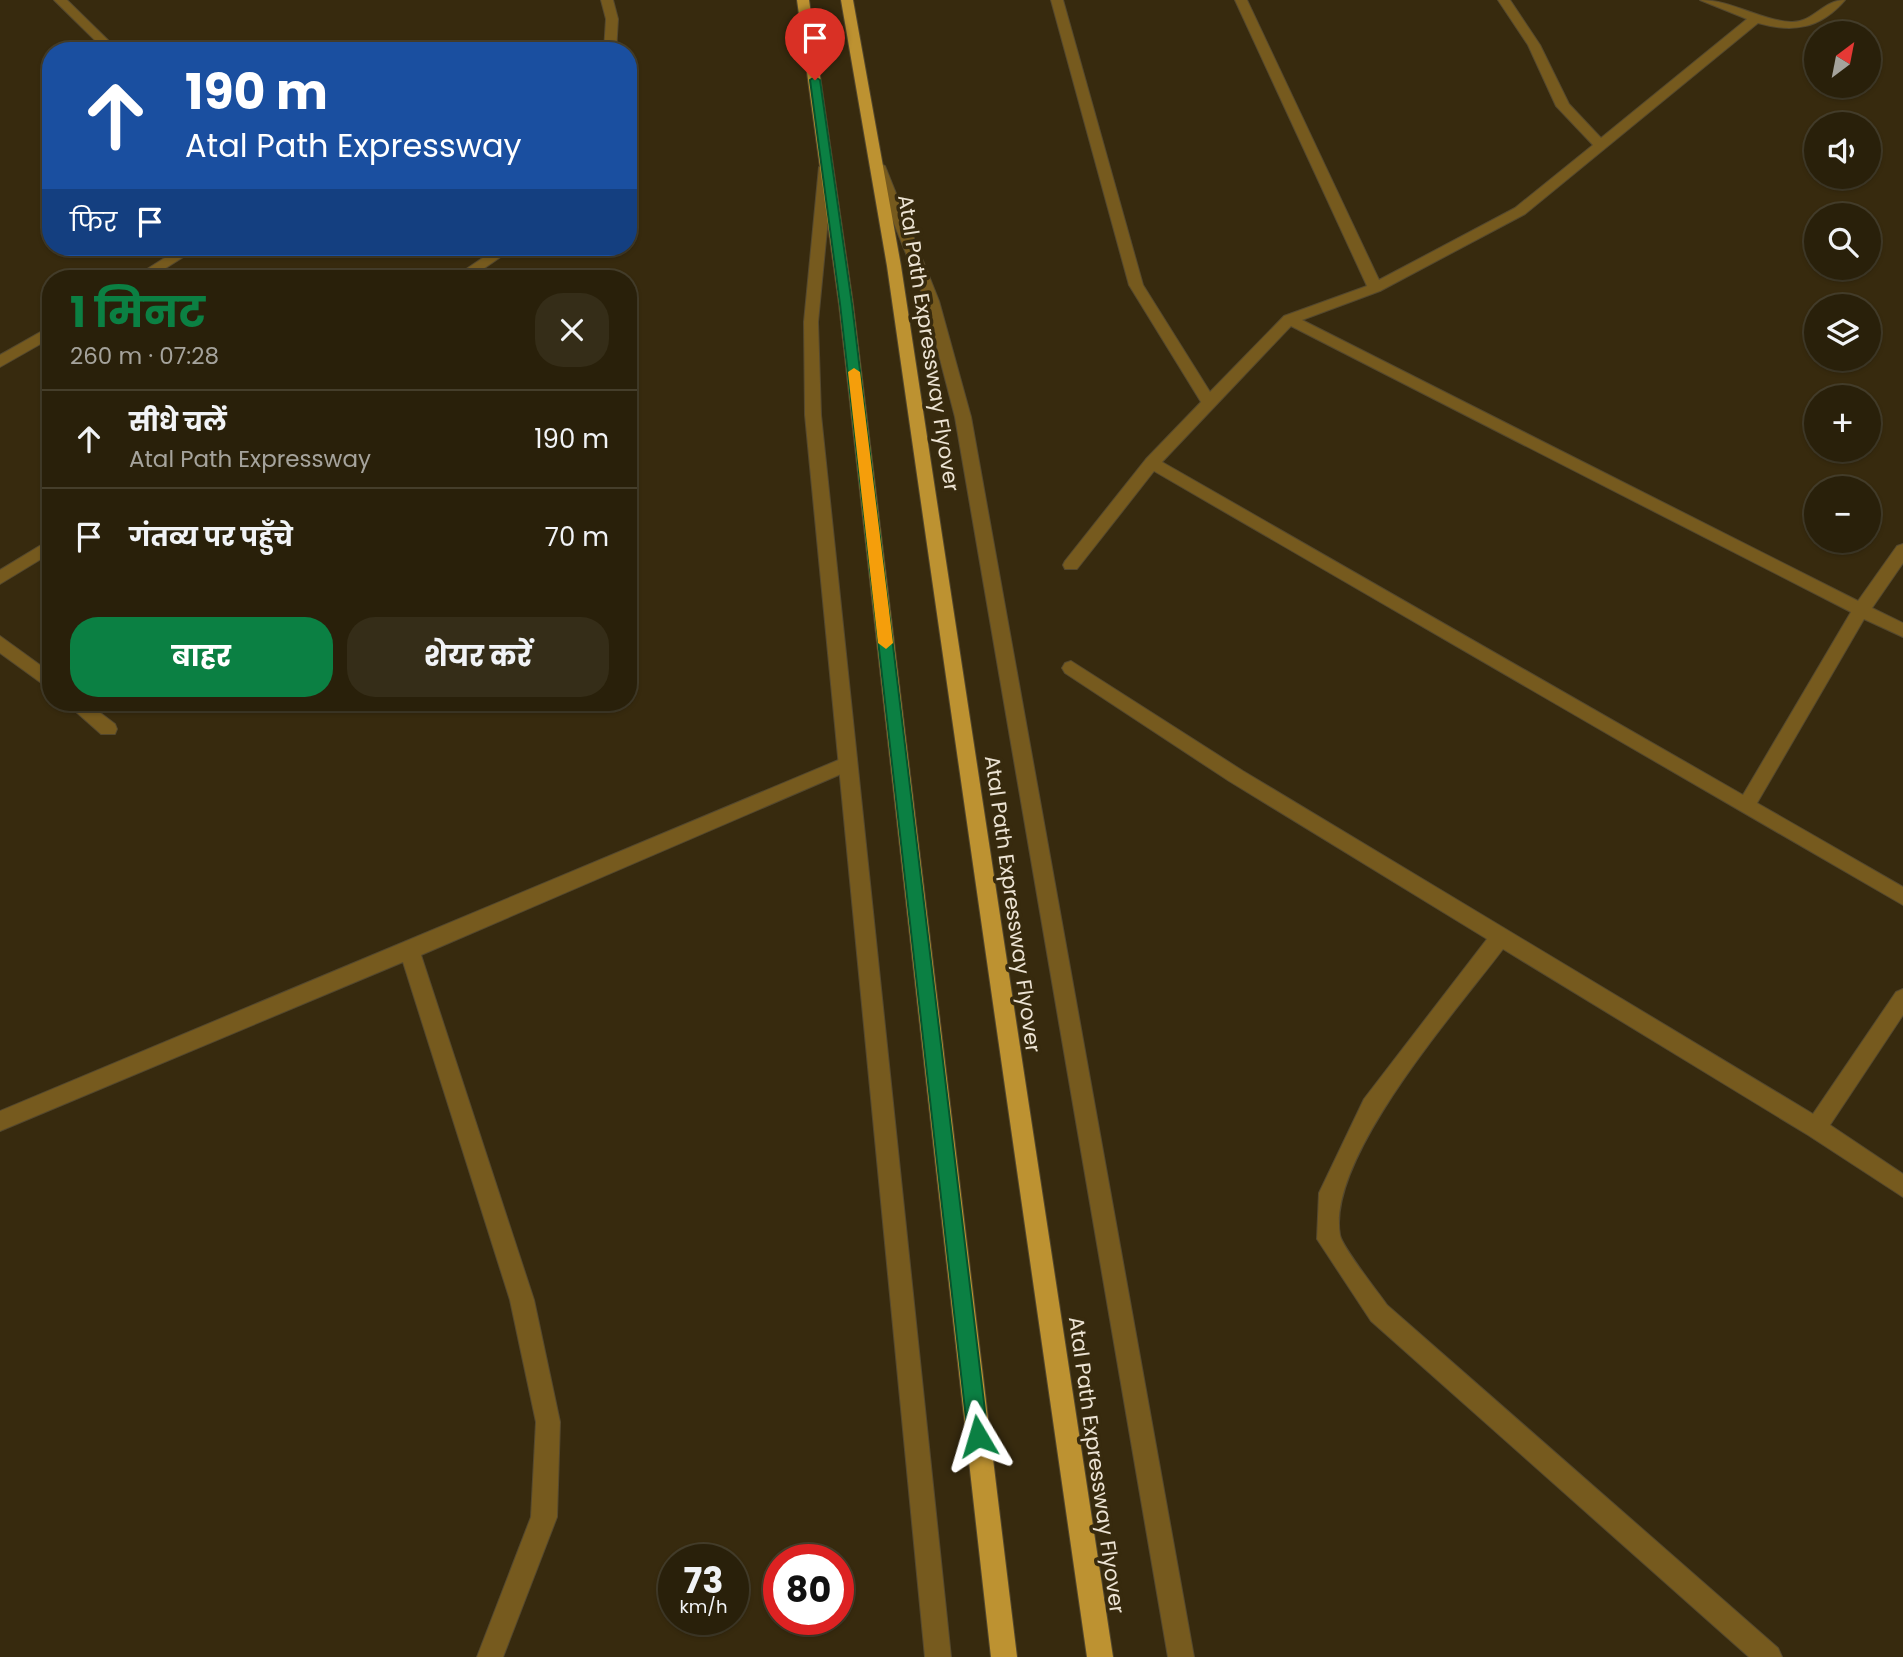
<!DOCTYPE html>
<html lang="hi">
<meta charset="utf-8">
<style>
body{margin:0;font-family:Poppins,"Noto Sans Devanagari",sans-serif;background:#352d18;color:#f1f3f6;height:100vh;display:flex;flex-direction:column;font-size:26px;white-space:nowrap}
*{box-sizing:border-box;margin:0}
p{font-size:23px;color:#a5a39c}
.icon{flex:none;width:38px;height:38px;fill:none;stroke:currentColor;stroke-width:2;stroke-linecap:round;stroke-linejoin:round}
.map{position:relative;flex:1;overflow:hidden}
.drawer{position:absolute;left:42px;top:270px;width:595px;height:441px;display:flex;flex-direction:column;background:#29200a;border-radius:28px;box-shadow:0 2px 5px #0004,0 0 0 2px #453e2b}
.drawer>*{flex:none}
.hud{position:absolute;left:42px;top:42px;width:595px;height:214px;border-radius:28px;box-shadow:0 2px 5px #0004,0 0 0 2px #453e2b;background:#1a4fa0;color:#fff;overflow:hidden}
.needle{width:46px;rotate:32deg}
.buttons{position:absolute;left:1804px;top:21px;display:grid;gap:14px}
.buttons a{display:grid;place-items:center;width:77px;height:77px;border-radius:50%;background:#29200a;box-shadow:0 2px 5px #0004,0 0 0 2px #453e2b;font-size:35px}
.speed{position:absolute;left:658px;top:1544px;display:flex;gap:14px;font-size:35px;font-weight:700;text-align:center}
.speed>*{display:grid;place-content:center;width:91px;height:91px;border-radius:50%;background:#29200a;box-shadow:0 2px 5px #0004,0 0 0 2px #453e2b;line-height:1}
.speed small{font-size:18px;font-weight:400}
.speed .limit{border:10px solid #d22;background:#fff;color:#111}
.pin{position:absolute;display:grid;place-items:center;width:60px;height:60px;color:#fff;margin:-72px -30px;border-radius:50% 50% 50% 0;rotate:-45deg;box-shadow:0 0 7px #0007}
.pin .icon{rotate:45deg}
.me{position:absolute;width:77px;margin:-38px;rotate:353deg;stroke-linejoin:round;filter:drop-shadow(0 0 5px #0008)}
.turn{display:flex;align-items:center;gap:24px;height:147px;padding:0 28px;font-size:32px}
.turn .icon{width:91px;height:91px;stroke-width:2.5}
.turn b{display:block;font-size:49px;line-height:60px}
.then{display:flex;align-items:center;height:66px;padding:0 28px;background:#0003;gap:14px;font-size:26px}
.round{display:grid;place-items:center;flex:none;width:74px;height:74px;border-radius:28px;background:#352d18}
.head{display:flex;align-items:center;justify-content:space-between;height:119px;padding:0 28px}
h1{font-size:42px;font-weight:700;line-height:52px;color:#0b8043}
.cta{display:flex;gap:14px;margin-top:auto;padding:14px 28px}
.cta a{flex:1;height:80px;border-radius:28px;background:#0b8043;color:#fff;font-size:28px;font-weight:700;line-height:80px;text-align:center}
.cta a+a{background:#352d18;color:#f1f3f6}
ul{padding:0;list-style:none}
li{display:flex;align-items:center;gap:21px;height:98px;padding:0 28px;border-top:2px solid #453e2b}
li div{flex:1}
li b{display:block;font-size:26px}
li em{font-style:normal}
.map>svg:first-child{display:block}
.lines{fill:none;stroke-linecap:round;stroke-linejoin:round}
.minor-casing{stroke:#54482e;stroke-width:2}
.tertiary-casing{stroke:#54482e;stroke-width:2}
.trunk-casing{stroke:#54482e;stroke-width:2}
.minor{fill:#765a1e;fill-rule:evenodd}
.tertiary{fill:#765a1e;fill-rule:evenodd}
.trunk{fill:#bd9231;fill-rule:evenodd}
.route{fill:#0b8043;stroke:#07532c;stroke-width:2}
.slow{fill:#f59e0b}
.labels{text-anchor:middle;dominant-baseline:central;stroke-width:7;stroke-linejoin:round;paint-order:stroke}
.street-label{font-size:21px;fill:#ece3d3;stroke:#372a0e}
</style>
<div class="map">
<svg width="1903" height="1657" viewBox="0 0 1903 1657">
<rect width="100%" height="100%" fill="#372a0e"/>
<g class="lines">
<defs>
<g id="minor">
<polygon points="54,0 67,0 119,51 106,51"/>
<polygon points="601,0 613,0 618,19 616,51 604,51 606,19"/>
<path d="M1051,0H1063L1143,285L1210,392L1284,316L1367,286L1235,0H1247L1379,280L1515,208L1593,145L1556,106L1528,45L1498,0H1510L1540,45L1569,104L1601,138L1747,19L1700,0C1732,0 1759,20 1791,22C1813,23 1823,0 1845,0C1820,29 1793,33 1758,23L1525,214L1380,291L1302,320L1858,601L1897,546L1903,544V563L1872,608L1903,623V637L1864,619L1757,803L1903,887V905L1154,471L1077,569H1065L1063,565L1065,561L1146,459L1201,402L1129,285ZM1291,326L1851,612L1743,795L1162,462Z"/>
<polygon points="182,247 199,247 150,278 133,278"/>
<polygon points="499,247 515,247 470,278 453,278"/>
<polygon points="51,326 51,338 0,367 0,355"/>
<polygon points="51,539 51,553 0,584 0,570"/>
<polygon points="0,636 51,673 51,690 0,653"/>
<path d="M1071,661L1243,771L1813,1114L1896,992L1903,989V1015L1830,1125L1903,1174V1197L1808,1135L1503,949C1457,1010 1326,1158 1340,1235C1342,1247 1378,1292 1387,1305L1778,1648L1782,1657H1749L1371,1321L1317,1239L1319,1193L1364,1099L1487,939L1229,781L1065,673L1062,668L1065,663Z"/>
<polygon points="65,702 86,702 115,724 117,729 115,734 101,734"/>
<polygon points="848,756 855,758 857,763 855,768 421,955 534,1300 560,1422 557,1517 503,1657 477,1657 531,1517 536,1422 510,1300 403,962 0,1131 0,1111"/>
</g>
<g id="tertiary">
<polygon points="878,162 885,166 939,301 971,417 1194,1657 1168,1657 955,417 925,301 871,166"/>
<polygon points="826,163 833,167 818,322 821,415 951,1657 925,1657 805,415 804,322 819,167"/>
</g>
<g id="trunk">
<polygon points="797,0 809,0 853,304 1017,1657 991,1657 839,304"/>
<polygon points="841,0 853,0 901,266 1113,1657 1087,1657 887,266"/>
</g>
</defs>
<use href="#minor" class="minor-casing"/>
<use href="#tertiary" class="tertiary-casing"/>
<use href="#trunk" class="trunk-casing"/>
<use href="#minor" class="minor"/>
<use href="#tertiary" class="tertiary"/>
<use href="#trunk" class="trunk"/>
</g>
<polygon class="route" points="815,77 820,80 852,304 988,1436 985,1443 978,1446 971,1443 968,1436 840,304 810,80"/>
<polygon class="slow" points="854,368 860,372 893,643 886,649 878,643 848,372"/>
<g class="labels">
<g class="street-label">
<text transform="translate(929 343) rotate(81)">Atal Path Expressway Flyover</text>
<text transform="translate(1013 904) rotate(82)">Atal Path Expressway Flyover</text>
<text transform="translate(1097 1465) rotate(82)">Atal Path Expressway Flyover</text>
</g>
</g>
</svg>
<div class="buttons">
<a><svg class="needle" viewBox="-14 -14 28 28"><path d="M0-13l5 13h-10z" fill="#e53935"/><path d="M0 13l5-13h-10z" fill="#a5a39c"/></svg></a>
<a><svg class="icon" aria-label="sound" viewBox="0 0 24 24"><path d="M4 9h4l5-4v14l-5-4H4zM17 9q2 3 0 6"/></svg></a>
<a><svg class="icon" aria-label="search" viewBox="0 0 24 24"><circle cx="10" cy="10" r="6"/><path d="M15 15l6 6"/></svg></a>
<a><svg class="icon" aria-label="layers" viewBox="0 0 24 24"><path d="M12 4l9 5-9 5-9-5zM3 14l9 5 9-5"/></svg></a>
<a>+</a>
<a>−</a>
</div>
<div class="speed"><div>73<small>km/h</small></div><div class="limit">80</div></div>
<div class="pin" style="left:815px;top:80px;background:#d93025"><svg class="icon" aria-label="arrive" viewBox="0 0 24 24"><path d="M6 21V4h12l-3 4 3 4H6"/></svg></div>
<svg class="me" style="left:978px;top:1436px" viewBox="-20 -20 40 40"><path d="M0-17L14 15 0 8-14 15z" fill="#0b8043" stroke="#fff" stroke-width="4"/></svg>
<div class="hud">
<div class="turn"><svg class="icon" aria-label="ahead" viewBox="0 0 24 24"><path d="M12 20V5M6 11l6-6 6 6"/></svg><div><b>190 m</b>Atal Path Expressway</div></div>
<div class="then">फिर<svg class="icon" aria-label="arrive" viewBox="0 0 24 24"><path d="M6 21V4h12l-3 4 3 4H6"/></svg></div>
</div>
<section class="drawer">
<div class="head"><div><h1>1 मिनट</h1><p>260 m · 07:28</p></div><a class="round"><svg class="icon" aria-label="close" viewBox="0 0 24 24"><path d="M6 6l12 12M18 6L6 18"/></svg></a></div>
<ul>
<li><svg class="icon" aria-label="ahead" viewBox="0 0 24 24"><path d="M12 20V5M6 11l6-6 6 6"/></svg><div><b>सीधे चलें</b><p>Atal Path Expressway</p></div><em>190 m</em></li>
<li><svg class="icon" aria-label="arrive" viewBox="0 0 24 24"><path d="M6 21V4h12l-3 4 3 4H6"/></svg><div><b>गंतव्य पर पहुँचे</b></div><em>70 m</em></li>
</ul>
<div class="cta"><a>बाहर</a><a>शेयर करें</a></div>
</section>
</div>
